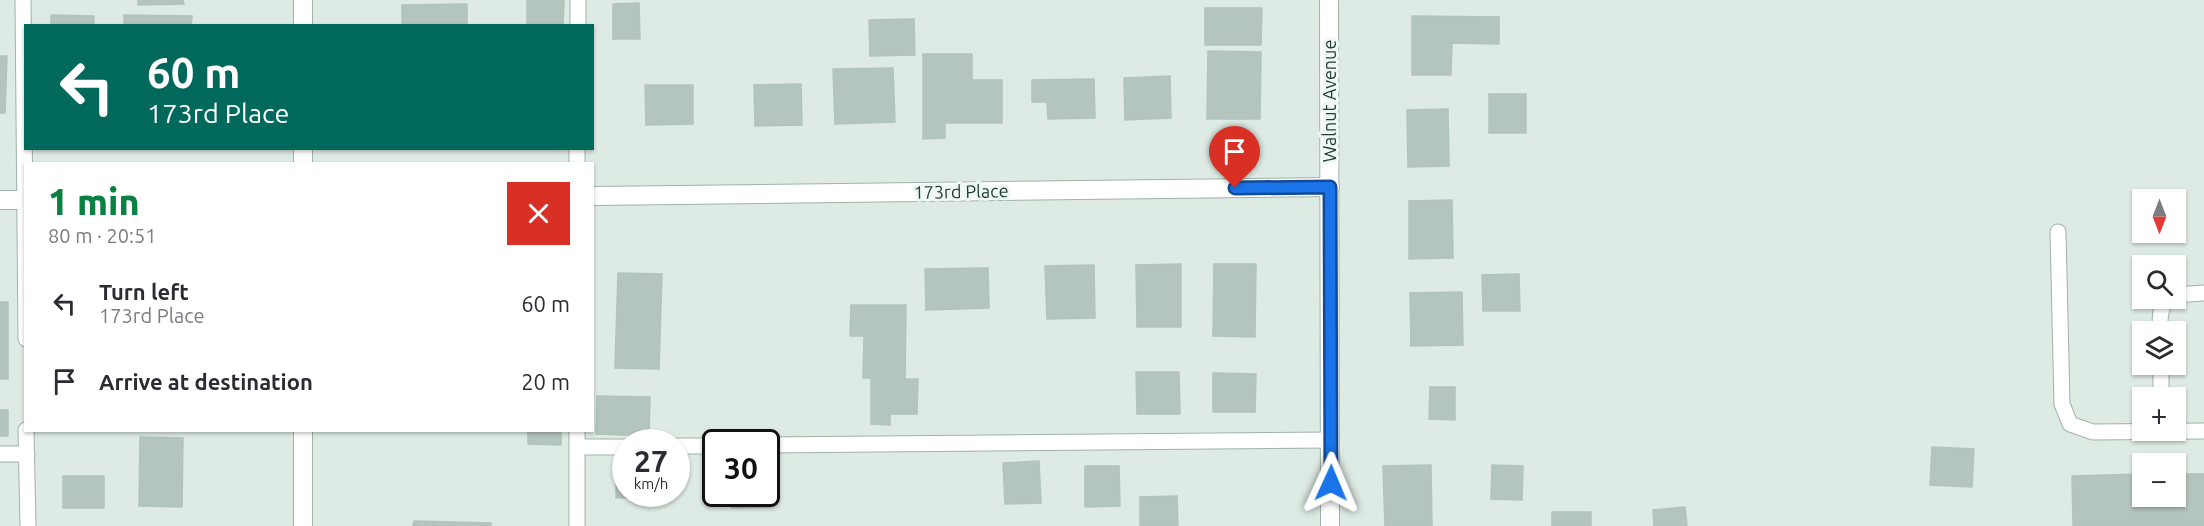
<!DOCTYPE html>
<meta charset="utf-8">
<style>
body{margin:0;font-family:Ubuntu,sans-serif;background:#f7f7f7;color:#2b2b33;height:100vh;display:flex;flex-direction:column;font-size:22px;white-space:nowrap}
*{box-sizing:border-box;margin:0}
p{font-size:20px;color:#7c7c81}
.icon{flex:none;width:33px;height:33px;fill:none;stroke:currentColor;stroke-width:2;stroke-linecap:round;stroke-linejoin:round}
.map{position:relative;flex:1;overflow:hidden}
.side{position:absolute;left:24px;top:162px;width:570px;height:270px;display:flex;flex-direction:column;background:#fff;border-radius:0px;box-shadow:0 2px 4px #0004}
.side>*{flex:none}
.guide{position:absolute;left:24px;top:24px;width:570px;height:126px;border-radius:0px;box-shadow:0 2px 4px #0004;background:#00695c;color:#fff;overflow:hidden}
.needle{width:39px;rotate:180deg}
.controls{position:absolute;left:2132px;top:189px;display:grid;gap:12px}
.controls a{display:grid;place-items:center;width:54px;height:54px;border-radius:0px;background:#fff;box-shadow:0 2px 4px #0004;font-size:30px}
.speed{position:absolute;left:612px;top:429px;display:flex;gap:12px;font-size:30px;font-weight:700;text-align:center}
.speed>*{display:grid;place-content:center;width:78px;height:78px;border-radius:50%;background:#fff;box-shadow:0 2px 4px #0004;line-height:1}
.speed small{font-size:15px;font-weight:400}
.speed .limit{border:3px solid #111;border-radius:9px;background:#fff;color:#111}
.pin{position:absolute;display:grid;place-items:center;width:51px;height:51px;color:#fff;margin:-62px -26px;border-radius:50% 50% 50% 0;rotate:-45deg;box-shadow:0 0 6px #0007}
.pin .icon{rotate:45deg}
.me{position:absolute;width:66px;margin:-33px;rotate:1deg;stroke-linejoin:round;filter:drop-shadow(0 0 4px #0008)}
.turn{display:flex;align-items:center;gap:21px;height:126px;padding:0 24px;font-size:27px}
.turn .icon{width:78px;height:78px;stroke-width:2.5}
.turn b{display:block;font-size:42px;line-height:51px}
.round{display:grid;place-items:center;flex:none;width:63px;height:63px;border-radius:0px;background:#f7f7f7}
.summary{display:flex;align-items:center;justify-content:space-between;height:102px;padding:0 24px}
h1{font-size:36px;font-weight:800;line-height:45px;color:#0b8043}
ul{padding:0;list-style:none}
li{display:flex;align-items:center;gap:18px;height:78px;padding:0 24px}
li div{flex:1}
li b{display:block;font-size:22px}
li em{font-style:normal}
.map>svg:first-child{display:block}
.building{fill:#b4c5bd;stroke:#b1c4bb;stroke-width:1.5}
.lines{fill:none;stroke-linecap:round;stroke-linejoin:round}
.service-casing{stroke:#a1b2ab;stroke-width:17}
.minor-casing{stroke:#a1b2ab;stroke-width:20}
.service{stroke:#fff;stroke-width:15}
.minor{stroke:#fff;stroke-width:18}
.route-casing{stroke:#114b97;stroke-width:15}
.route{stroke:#1a73e8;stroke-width:10}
.labels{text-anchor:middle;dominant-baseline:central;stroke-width:6;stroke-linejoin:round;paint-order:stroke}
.street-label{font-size:18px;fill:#1f3b32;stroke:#eff7f2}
</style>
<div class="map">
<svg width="2204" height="526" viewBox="0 0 2204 526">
<rect width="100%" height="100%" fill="#deeae4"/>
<g class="building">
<polygon points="138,0 183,0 184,4 138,5"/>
<polygon points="527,0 564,0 563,26 527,26"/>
<polygon points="639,3 640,39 613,39 613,4"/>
<polygon points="467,4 467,26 402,26 402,5"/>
<polygon points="1205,8 1262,8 1261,45 1205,45"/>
<polygon points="51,15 94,16 94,26 51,26"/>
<polygon points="124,15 192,16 191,26 124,26"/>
<polygon points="1412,16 1499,17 1499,44 1452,43 1451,75 1412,75"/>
<polygon points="914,19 915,55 870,56 869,20"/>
<polygon points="1208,51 1261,52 1260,119 1207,119"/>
<polygon points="923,54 972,54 972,80 1002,80 1002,123 945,123 945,138 923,139"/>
<polygon points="0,56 7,56 5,113 0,113"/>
<polygon points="893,68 895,122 835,124 833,69"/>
<polygon points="1170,76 1171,118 1125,120 1124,78"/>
<polygon points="1094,79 1095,118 1048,119 1047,102 1032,102 1032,80"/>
<polygon points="801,84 802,125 755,126 754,85"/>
<polygon points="645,85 693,85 693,124 646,125"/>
<rect x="1489" y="94" width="37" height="39"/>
<polygon points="1448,109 1449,166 1408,167 1407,110"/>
<polygon points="1452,200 1453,258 1409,259 1409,201"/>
<polygon points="1181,264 1181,327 1137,327 1136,265"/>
<polygon points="1214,264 1256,264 1255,337 1213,336"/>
<polygon points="1094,265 1095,318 1047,319 1045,266"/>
<polygon points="988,268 989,308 926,310 925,269"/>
<polygon points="618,273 662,274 659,369 615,368"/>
<polygon points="1519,274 1520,311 1483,311 1482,275"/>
<polygon points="1462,292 1463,345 1411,346 1410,293"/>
<rect x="0" y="302" width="8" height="77"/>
<polygon points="851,305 906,305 905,379 918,379 917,414 890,414 890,425 871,424 871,378 863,378 864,336 850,336"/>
<polygon points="1136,372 1179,372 1180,414 1137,414"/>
<polygon points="1213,373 1256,374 1255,412 1213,412"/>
<polygon points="1430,387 1455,387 1455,420 1429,419"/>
<polygon points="597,396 650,397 649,436 596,434"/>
<rect x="0" y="410" width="8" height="26"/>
<polygon points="528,430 561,430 561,445 528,444"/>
<polygon points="140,437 183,438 182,507 139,506"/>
<polygon points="1932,447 1974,449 1972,487 1930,485"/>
<polygon points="1039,461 1041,503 1005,504 1003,463"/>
<polygon points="1431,465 1432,526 1385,526 1383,466"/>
<polygon points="1492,465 1523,466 1522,500 1491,499"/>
<polygon points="766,466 769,466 770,507 732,508 732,494 766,494"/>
<polygon points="1085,466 1119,466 1120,506 1085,507"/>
<polygon points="616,471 626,471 626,494 650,494 650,497 616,498"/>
<polygon points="2142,474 2142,496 2175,496 2175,474 2204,474 2204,526 2073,526 2072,476"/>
<rect x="63" y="476" width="41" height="32"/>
<polygon points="1177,496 1178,526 1140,526 1140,497"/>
<polygon points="1685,507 1687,526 1654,526 1653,510"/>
<rect x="1552" y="512" width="39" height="14"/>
<polygon points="414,521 491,523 491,526 413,526"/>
</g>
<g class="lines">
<defs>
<g id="service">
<polyline points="23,0 26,339"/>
<polyline points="578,26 578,0"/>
<polyline points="577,164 577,148"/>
<polyline points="2058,232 2062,404 2070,424 2093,432 2204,431"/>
<polyline points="2175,295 2204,293"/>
<path d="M2160,332C2160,319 2159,307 2169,298"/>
<polyline points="2161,364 2161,398"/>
<polyline points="26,430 28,526"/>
<polyline points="766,445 1331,440"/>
<polyline points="676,446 716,446"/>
<polyline points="577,447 626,447"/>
<polyline points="0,454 27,454"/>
<polyline points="577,526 577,430"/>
</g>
<g id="minor">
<polyline points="1329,0 1330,526"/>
<polyline points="303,26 303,0"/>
<polyline points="303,164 303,148"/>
<polyline points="592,196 1330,187"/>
<polyline points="0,200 26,200"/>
<polyline points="303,526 303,430"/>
</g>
</defs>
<use href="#service" class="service-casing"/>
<use href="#minor" class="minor-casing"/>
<use href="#service" class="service"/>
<use href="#minor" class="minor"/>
</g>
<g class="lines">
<defs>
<polyline id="route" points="1235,188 1330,187 1331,483"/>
</defs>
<use href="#route" class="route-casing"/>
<use href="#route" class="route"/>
</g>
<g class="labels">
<g class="street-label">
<text transform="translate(1329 101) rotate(-90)">Walnut Avenue</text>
<text transform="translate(961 191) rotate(-1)">173rd Place</text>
</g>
</g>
</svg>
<div class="controls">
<a><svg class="needle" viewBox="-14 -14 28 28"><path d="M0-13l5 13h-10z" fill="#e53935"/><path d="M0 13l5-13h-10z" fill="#7c7c81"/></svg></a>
<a><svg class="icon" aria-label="search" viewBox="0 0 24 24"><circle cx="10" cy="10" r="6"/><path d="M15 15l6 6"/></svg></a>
<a><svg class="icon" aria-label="layers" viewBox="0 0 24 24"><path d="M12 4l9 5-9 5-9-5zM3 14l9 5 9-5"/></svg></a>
<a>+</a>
<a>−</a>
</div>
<div class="speed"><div>27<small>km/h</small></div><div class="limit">30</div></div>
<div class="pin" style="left:1235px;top:188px;background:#d93025"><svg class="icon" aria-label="arrive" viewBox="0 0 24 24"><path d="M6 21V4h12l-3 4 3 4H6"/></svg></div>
<svg class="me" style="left:1331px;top:483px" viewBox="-20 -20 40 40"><path d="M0-17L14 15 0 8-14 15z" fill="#1a73e8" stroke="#fff" stroke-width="4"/></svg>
<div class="guide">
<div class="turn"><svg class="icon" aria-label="left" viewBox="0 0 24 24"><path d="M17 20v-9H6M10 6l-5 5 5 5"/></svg><div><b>60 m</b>173rd Place</div></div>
</div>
<section class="side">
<div class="summary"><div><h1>1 min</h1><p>80 m · 20:51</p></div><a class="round" style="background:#d93025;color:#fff"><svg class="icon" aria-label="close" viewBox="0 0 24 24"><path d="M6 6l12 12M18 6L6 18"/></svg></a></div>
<ul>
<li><svg class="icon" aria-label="left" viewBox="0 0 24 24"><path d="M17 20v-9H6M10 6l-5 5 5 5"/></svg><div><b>Turn left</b><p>173rd Place</p></div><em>60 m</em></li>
<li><svg class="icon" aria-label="arrive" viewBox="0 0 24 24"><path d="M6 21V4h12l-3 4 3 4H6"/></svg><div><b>Arrive at destination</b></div><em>20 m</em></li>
</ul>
</section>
</div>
